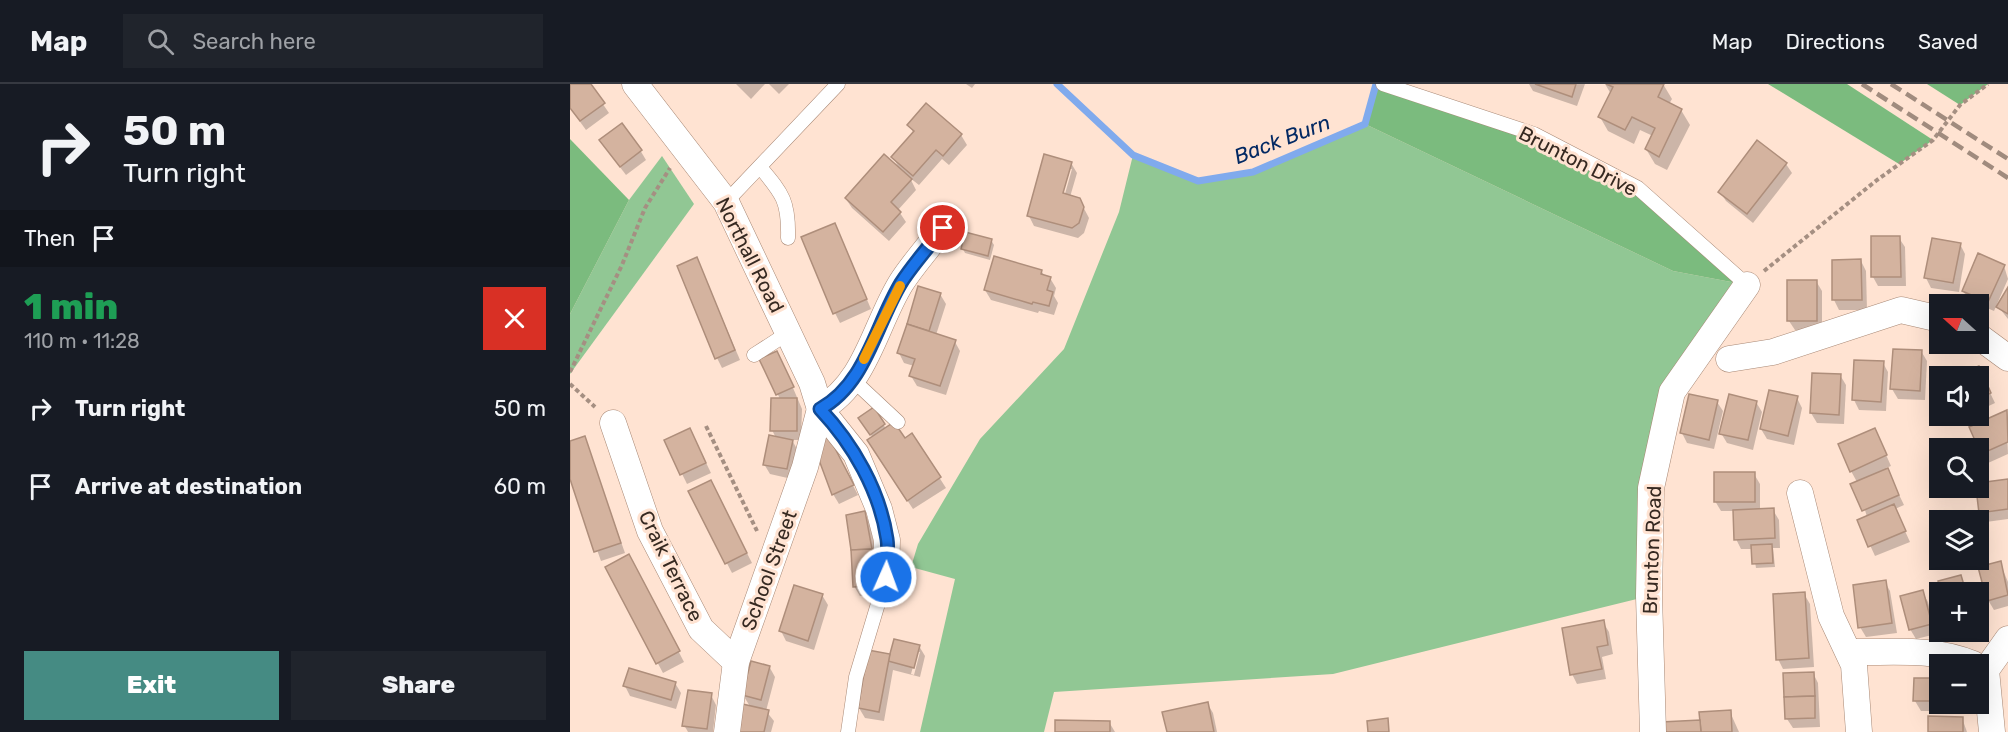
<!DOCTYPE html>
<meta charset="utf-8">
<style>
body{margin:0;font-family:Rubik,sans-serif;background:#20242c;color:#f1f3f6;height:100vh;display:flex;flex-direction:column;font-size:22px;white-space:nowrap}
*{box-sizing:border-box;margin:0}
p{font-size:20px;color:#9ea1a6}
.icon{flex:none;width:33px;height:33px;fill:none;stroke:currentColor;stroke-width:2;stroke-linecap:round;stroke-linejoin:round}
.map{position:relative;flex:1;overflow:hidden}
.sheet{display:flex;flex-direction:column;background:#171b24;width:570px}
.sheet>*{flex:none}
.guide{background:#171b24;color:#f1f3f6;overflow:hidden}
.needle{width:39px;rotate:291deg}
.fabs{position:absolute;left:1359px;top:210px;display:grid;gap:12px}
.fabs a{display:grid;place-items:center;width:60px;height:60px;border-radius:0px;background:#171b24;box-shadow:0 6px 24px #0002;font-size:30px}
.pin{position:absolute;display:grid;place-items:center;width:51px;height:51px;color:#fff;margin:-26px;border:3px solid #fff;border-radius:50%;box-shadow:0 2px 6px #0007}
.me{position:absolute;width:66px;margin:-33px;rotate:2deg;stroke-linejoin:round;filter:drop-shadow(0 0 4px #0008)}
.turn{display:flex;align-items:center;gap:21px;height:126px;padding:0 24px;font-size:27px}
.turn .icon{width:78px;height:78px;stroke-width:2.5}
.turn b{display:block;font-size:42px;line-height:51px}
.then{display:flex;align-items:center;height:57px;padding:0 24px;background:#0003;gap:12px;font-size:22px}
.round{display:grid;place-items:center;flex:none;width:63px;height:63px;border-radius:0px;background:#20242c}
.headline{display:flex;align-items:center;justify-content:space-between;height:102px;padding:0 24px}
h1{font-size:36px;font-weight:800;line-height:45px;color:#1e9e55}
.action{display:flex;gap:12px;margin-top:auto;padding:12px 24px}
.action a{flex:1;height:69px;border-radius:0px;background:#458b83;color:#fff;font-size:24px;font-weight:800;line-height:69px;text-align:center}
.action a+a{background:#20242c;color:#f1f3f6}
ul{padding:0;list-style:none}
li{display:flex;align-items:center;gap:18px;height:78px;padding:0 24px}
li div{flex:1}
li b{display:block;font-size:22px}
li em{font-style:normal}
header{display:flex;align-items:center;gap:36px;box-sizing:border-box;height:84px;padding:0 30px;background:#171b24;border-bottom:2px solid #363941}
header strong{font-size:28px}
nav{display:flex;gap:33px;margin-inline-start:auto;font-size:21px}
.search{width:420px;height:54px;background:#20242c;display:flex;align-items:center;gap:15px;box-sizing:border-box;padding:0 21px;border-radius:0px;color:#9ea1a6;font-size:22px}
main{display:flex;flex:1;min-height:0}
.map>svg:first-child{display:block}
.green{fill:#91c794}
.forest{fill:#7bbb7e}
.shadow{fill:#0003;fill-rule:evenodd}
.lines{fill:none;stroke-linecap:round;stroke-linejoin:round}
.stream{stroke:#80aaed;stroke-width:7}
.building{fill:#d4b39f;stroke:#ae8e7b;stroke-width:1.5}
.service-casing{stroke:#a88875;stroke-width:15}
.minor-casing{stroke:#a88875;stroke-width:27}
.path{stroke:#a58f82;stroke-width:4;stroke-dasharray:4.5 3;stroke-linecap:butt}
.service{stroke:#fff;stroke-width:14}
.minor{stroke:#fff;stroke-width:26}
.rail{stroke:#a08b7e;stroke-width:4.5;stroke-dasharray:12 6;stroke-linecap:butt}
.route-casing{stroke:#114b97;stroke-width:15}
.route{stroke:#1a73e8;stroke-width:10}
.slow{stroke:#f59e0b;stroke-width:10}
.labels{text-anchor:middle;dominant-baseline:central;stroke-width:6;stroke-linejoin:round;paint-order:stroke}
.street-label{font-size:20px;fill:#362921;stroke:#ffe3d2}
.water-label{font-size:21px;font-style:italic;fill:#032963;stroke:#ffe3d2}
</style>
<header>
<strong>Map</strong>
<div class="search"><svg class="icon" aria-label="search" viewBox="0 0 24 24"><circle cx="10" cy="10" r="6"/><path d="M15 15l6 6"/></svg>Search here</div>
<nav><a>Map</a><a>Directions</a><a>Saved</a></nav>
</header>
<main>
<section class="sheet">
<div class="guide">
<div class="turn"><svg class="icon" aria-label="right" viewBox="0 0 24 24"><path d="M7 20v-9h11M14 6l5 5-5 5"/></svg><div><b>50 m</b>Turn right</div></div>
<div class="then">Then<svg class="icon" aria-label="arrive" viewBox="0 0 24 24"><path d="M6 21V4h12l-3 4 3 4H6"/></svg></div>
</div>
<div class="headline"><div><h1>1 min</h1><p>110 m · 11:28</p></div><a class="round" style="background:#d93025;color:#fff"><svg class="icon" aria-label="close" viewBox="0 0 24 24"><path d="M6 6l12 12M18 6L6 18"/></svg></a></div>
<ul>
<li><svg class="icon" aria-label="right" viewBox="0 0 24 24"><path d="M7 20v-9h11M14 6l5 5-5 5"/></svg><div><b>Turn right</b></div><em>50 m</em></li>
<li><svg class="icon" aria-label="arrive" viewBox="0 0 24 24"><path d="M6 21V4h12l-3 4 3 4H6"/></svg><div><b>Arrive at destination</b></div><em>60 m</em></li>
</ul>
<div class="action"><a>Exit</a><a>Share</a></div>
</section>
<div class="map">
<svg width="1438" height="648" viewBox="0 0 1438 648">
<rect width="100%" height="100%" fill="#ffe3d2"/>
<g class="green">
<polygon points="795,40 1103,187 1177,201 1102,308 1079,512 763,590 484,608 474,648 350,648 385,495 341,483 348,460 410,355 494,265 549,128 563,71 628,97 683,88"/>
<polygon points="92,72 124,120 0,290 0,230 59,116"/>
</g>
<g class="forest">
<polygon points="806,0 814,0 964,50 1068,104 1177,201 1103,187 795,40"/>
<polygon points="1198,0 1277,0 1363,56 1329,80"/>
<polygon points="1357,0 1418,0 1390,21"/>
<polygon points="0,55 59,116 0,230"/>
</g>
<g class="shadow">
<polygon points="0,0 19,0 39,29 16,46 0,24"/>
<polygon points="166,0 195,0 181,15"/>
<polygon points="199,0 219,0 209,10"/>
<polygon points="396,0 405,0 402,4"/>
<polygon points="959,0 1015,0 1007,22 963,7"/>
<polygon points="1035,0 1093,0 1102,15 1099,20 1111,26 1120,41 1097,86 1085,80 1076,65 1083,52 1070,46 1064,60 1038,47 1030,33 1041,10"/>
<polygon points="357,21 391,51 397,61 379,81 372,75 349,101 340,94 346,106 328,126 336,138 319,157 282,124 276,115 329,84 323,73 344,50 339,41"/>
<polygon points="37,66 70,66 76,76 56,91"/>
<path d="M501,79L507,89L500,113L509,115L519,134L514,149L508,154L464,142L459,132ZM499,85H502L493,117L490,116Z"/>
<polygon points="1216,80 1222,89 1183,139 1156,117 1150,108"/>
<polygon points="265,141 301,225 270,239 265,229"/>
<polygon points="1329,154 1335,163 1336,202 1308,202 1303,193"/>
<polygon points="421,156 424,161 420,176 395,169 393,165"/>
<polygon points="1390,160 1395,170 1389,208 1361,204 1356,194"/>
<polygon points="127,175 170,276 152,284 147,274"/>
<polygon points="1263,177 1291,177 1296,187 1297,226 1269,226 1264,216"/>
<polygon points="1434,182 1438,195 1424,227 1399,216 1393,207"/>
<polygon points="471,187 475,192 480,194 486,204 484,212 488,219 484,231 469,227 468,229 421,216 415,206"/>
<polygon points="1246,197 1252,207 1252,246 1225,246 1219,237"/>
<polygon points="349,204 370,210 376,220 366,251 385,258 390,267 376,311 347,302 341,292 344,282 334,279 329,269"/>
<polygon points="1438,206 1438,235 1427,221 1429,222"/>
<polygon points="1351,267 1357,277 1355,316 1328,315 1322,305"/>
<polygon points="191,276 212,278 232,325 231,356 222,356 228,367 222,395 200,390 194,380 206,354 202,346 210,315"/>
<polygon points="1313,279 1318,288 1316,327 1289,326 1284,316"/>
<polygon points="1408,284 1425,319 1408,327 1408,292 1389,292"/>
<polygon points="1270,291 1276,301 1274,340 1247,339 1241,329"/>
<polygon points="1227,314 1232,324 1224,361 1197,355 1191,345"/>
<polygon points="1147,318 1153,327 1144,365 1117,359 1112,349"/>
<polygon points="1186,318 1192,328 1183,366 1157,359 1151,349"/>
<polygon points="304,325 316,345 334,357 342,351 376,404 343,425 304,366 303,354 290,334"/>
<polygon points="1436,328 1438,370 1418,379 1412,369"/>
<polygon points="1305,346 1321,382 1316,384 1334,421 1325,425 1340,458 1305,472 1289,437 1297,433 1287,398 1281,387"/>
<polygon points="14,354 55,469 31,477 0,390 0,359"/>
<polygon points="125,356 141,389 117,400 96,357"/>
<polygon points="261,359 288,411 269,420 263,410"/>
<polygon points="1184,390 1190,400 1190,427 1203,426 1209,436 1210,464 1203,464 1205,483 1186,484 1183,465 1171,465 1166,455 1165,427 1151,427 1145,417"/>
<polygon points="1438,397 1438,435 1416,438 1411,428 1408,401"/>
<polygon points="120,408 146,408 182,479 162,489"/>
<polygon points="294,429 300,439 307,476 308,511 290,512 284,502 278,433"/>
<polygon points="1430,479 1438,498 1438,522 1424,526 1418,516"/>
<polygon points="64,482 114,578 93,589 37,484"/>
<polygon points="1390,493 1398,508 1373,508 1370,498"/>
<polygon points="1315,498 1320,507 1327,549 1296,553 1290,543"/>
<polygon points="1352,508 1358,518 1366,550 1346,555 1340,545"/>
<polygon points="1234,510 1240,520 1244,583 1213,585 1208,575"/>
<polygon points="252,511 258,521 244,566 216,557 211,547"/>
<polygon points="1033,538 1039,548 1043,570 1032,573 1036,595 1007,600 1002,590"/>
<path d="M349,562L355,572L350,593L323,586L314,637L295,634L289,624L321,571ZM347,568H350L344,591L341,590Z"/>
<polygon points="200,584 205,593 196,627 204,637 201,648 163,648 181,624 173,611"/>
<polygon points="1243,589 1248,599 1250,643 1223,644 1217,635"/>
<polygon points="1370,595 1370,620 1383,620 1383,627 1351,627 1345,617"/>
<polygon points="105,599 111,609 106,625 60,612 55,602"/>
<polygon points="141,611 146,621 143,648 118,648 114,641"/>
<polygon points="637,619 643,629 647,648 598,648"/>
<polygon points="1160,628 1169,648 1093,648"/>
<polygon points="1392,634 1397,648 1359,648"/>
<polygon points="539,638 545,648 486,648"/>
</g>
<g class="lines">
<polyline class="stream" points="487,0 563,71 628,97 683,88 795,40 806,0"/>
</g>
<g class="building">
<polygon points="0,0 21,0 35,19 10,37 0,24"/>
<polygon points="965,0 1006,0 1002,13"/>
<polygon points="1036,0 1094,0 1088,13 1112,25 1089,73 1075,65 1085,44 1062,33 1055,46 1028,33 1043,3"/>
<polygon points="356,19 392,50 373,72 366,66 343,92 321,73 344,47 337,41"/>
<polygon points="52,39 72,66 50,83 29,56"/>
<polygon points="1187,56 1217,79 1177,130 1148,108"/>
<polygon points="314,70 342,95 321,118 331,128 313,148 275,114"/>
<polygon points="474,70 502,78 493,109 510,114 514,123 509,139 502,144 457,132"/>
<polygon points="265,139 297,215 263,230 231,153"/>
<polygon points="395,148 422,155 418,172 391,165"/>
<polygon points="1301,152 1330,152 1331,193 1301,193"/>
<polygon points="1362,154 1391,159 1383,199 1354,194"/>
<polygon points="1408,169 1435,181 1418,218 1392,207"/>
<polygon points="424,172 472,186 471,190 481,193 477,206 483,208 479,222 463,218 462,220 414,206"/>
<polygon points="127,173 165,266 145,275 107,182"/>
<polygon points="1291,175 1292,216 1262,216 1262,176"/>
<rect x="1217" y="196" width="30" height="41"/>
<polygon points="348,202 371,209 359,247 337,240"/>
<polygon points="1438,203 1438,230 1426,223"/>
<polygon points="337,240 386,256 370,302 339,292 345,275 327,269"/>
<polygon points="1323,265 1352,266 1350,307 1320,305"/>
<polygon points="207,267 224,303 206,311 189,275"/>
<polygon points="1284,276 1314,277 1311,318 1282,316"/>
<polygon points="1409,282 1421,309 1408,315 1408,292 1385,292"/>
<polygon points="1242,289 1271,290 1269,331 1240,329"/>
<polygon points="1199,306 1228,312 1218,352 1190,345"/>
<polygon points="1119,310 1148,316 1139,356 1110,349"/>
<polygon points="1159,310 1187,317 1178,356 1149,350"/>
<polygon points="201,314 227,314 227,347 200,347"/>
<polygon points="304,323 315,340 300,351 288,334"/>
<polygon points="1437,326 1438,358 1411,370 1399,343"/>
<polygon points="324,338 335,354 342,349 371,393 337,417 297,356"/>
<polygon points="120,344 136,379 110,391 94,356"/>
<polygon points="1305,344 1317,371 1280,388 1268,360"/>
<polygon points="256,347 284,401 262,411 249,376"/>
<polygon points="199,351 223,356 217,385 193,381"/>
<polygon points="15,352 51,459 24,468 0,395 0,357"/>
<polygon points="1318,384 1329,411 1292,427 1280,400"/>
<rect x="1144" y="388" width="41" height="30"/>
<polygon points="1438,395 1438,425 1409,429 1406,404 1408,399"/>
<polygon points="141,396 177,469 155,480 118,407"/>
<polygon points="1324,420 1336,447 1298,463 1287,436"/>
<polygon points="1204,424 1205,454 1164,456 1163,426"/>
<polygon points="295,427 302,465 281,466 276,431"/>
<polygon points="1202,460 1203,479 1182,480 1181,461"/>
<polygon points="302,465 303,502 283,503 281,466"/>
<polygon points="59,470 110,567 86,580 35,483"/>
<polygon points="1431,477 1438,511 1417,517 1408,483"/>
<polygon points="1391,491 1396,508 1371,508 1368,497"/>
<polygon points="1316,496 1322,539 1288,544 1283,501"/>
<polygon points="224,501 253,510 238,557 209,547"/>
<polygon points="1353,506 1362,540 1339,546 1330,512"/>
<polygon points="1235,508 1239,574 1206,576 1203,510"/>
<polygon points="1034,536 1038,561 1027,563 1032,585 1000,591 992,544"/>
<polygon points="324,555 350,561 344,584 318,577"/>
<polygon points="298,566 320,570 309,628 288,624"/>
<polygon points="181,577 200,582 191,616 172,611"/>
<polygon points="59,584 106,598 101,616 53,602"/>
<polygon points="1244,588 1245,612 1214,613 1213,589"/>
<polygon points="1344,594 1370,594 1370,617 1343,617"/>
<polygon points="118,606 142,609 137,645 112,642"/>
<polygon points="1245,612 1245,634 1215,635 1214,613"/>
<polygon points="638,618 644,648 597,648 592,628"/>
<polygon points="168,619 199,626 194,648 161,648"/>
<polygon points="1161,626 1162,648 1131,648 1129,628"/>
<polygon points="1358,632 1393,633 1393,648 1358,648"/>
<polygon points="818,634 819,648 798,648 797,637"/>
<polygon points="485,636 540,637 540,648 485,648"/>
<polygon points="1130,636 1131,648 1091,648 1091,638"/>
</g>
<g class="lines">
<defs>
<g id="service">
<polyline points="813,0 964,50 1068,104 1177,201"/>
<path d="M190,83C213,110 219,118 218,154"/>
<polyline points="156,118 268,0"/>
<polyline points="184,271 218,249"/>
<polyline points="283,296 328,338"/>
<polyline points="278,648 286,593 316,493"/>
</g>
<g id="minor">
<polyline points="65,0 156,118 242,299 250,325 286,370 309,425 317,456 316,493"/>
<polyline points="1408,252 1438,274"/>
<polyline points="1159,275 1203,268 1331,226 1370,235"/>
<path d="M250,325C296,300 305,241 331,199C343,180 360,162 373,143"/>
<polyline points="43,339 80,447 131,545 166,578"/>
<polyline points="1230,409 1261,532 1284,581 1289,648"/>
<path d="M1279,568C1321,569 1363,563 1403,580"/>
<polyline points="157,648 166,578 235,383 250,325"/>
<polyline points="1083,648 1079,512 1081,404 1102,308 1177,201"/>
<polyline points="1422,648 1416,586 1438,555"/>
</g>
</defs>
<use href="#service" class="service-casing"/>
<use href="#minor" class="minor-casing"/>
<g class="path">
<polyline points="1194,187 1307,96 1363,56 1390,21 1418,0"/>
<polyline points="0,288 52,181 75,124 100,84"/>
<polyline points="0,300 25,323"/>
<polyline points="136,342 187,447"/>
</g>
<use href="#service" class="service"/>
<use href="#minor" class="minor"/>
<g class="rail">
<polyline points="1292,0 1438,94"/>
<polyline points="1321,0 1438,75"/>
</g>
</g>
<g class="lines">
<defs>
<path id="route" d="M316,493C316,481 319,467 317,455C310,407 283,360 250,325C296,300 305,242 331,199C343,180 360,162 373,144"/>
</defs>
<use href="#route" class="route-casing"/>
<use href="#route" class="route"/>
<polyline class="slow" points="294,275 330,202"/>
</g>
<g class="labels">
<g class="street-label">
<text transform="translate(1008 77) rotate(27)">Brunton Drive</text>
<text transform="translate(180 171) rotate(63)">Northall Road</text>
<text transform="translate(1082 466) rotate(-88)">Brunton Road</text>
<text transform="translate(101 482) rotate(64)">Craik Terrace</text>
<text transform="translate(199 486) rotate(-70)">School Street</text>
</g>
<g class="water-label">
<text transform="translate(712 55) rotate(-21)">Back Burn</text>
</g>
</g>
</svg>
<div class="fabs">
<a><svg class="needle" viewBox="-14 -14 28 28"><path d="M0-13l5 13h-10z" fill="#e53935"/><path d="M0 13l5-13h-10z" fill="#9ea1a6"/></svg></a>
<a><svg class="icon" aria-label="sound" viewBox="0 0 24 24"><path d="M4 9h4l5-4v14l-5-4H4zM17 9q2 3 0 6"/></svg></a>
<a><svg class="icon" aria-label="search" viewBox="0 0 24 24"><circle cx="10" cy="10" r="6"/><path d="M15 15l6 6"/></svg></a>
<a><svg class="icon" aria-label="layers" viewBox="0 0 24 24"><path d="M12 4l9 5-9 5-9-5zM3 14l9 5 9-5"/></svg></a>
<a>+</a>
<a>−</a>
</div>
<div class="pin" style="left:373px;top:144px;background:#d93025"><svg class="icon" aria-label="arrive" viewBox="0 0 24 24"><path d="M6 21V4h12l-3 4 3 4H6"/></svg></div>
<svg class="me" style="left:316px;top:493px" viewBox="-20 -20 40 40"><circle r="17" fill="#1a73e8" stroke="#fff" stroke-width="3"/><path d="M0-11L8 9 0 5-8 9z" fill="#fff"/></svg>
</div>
</main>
